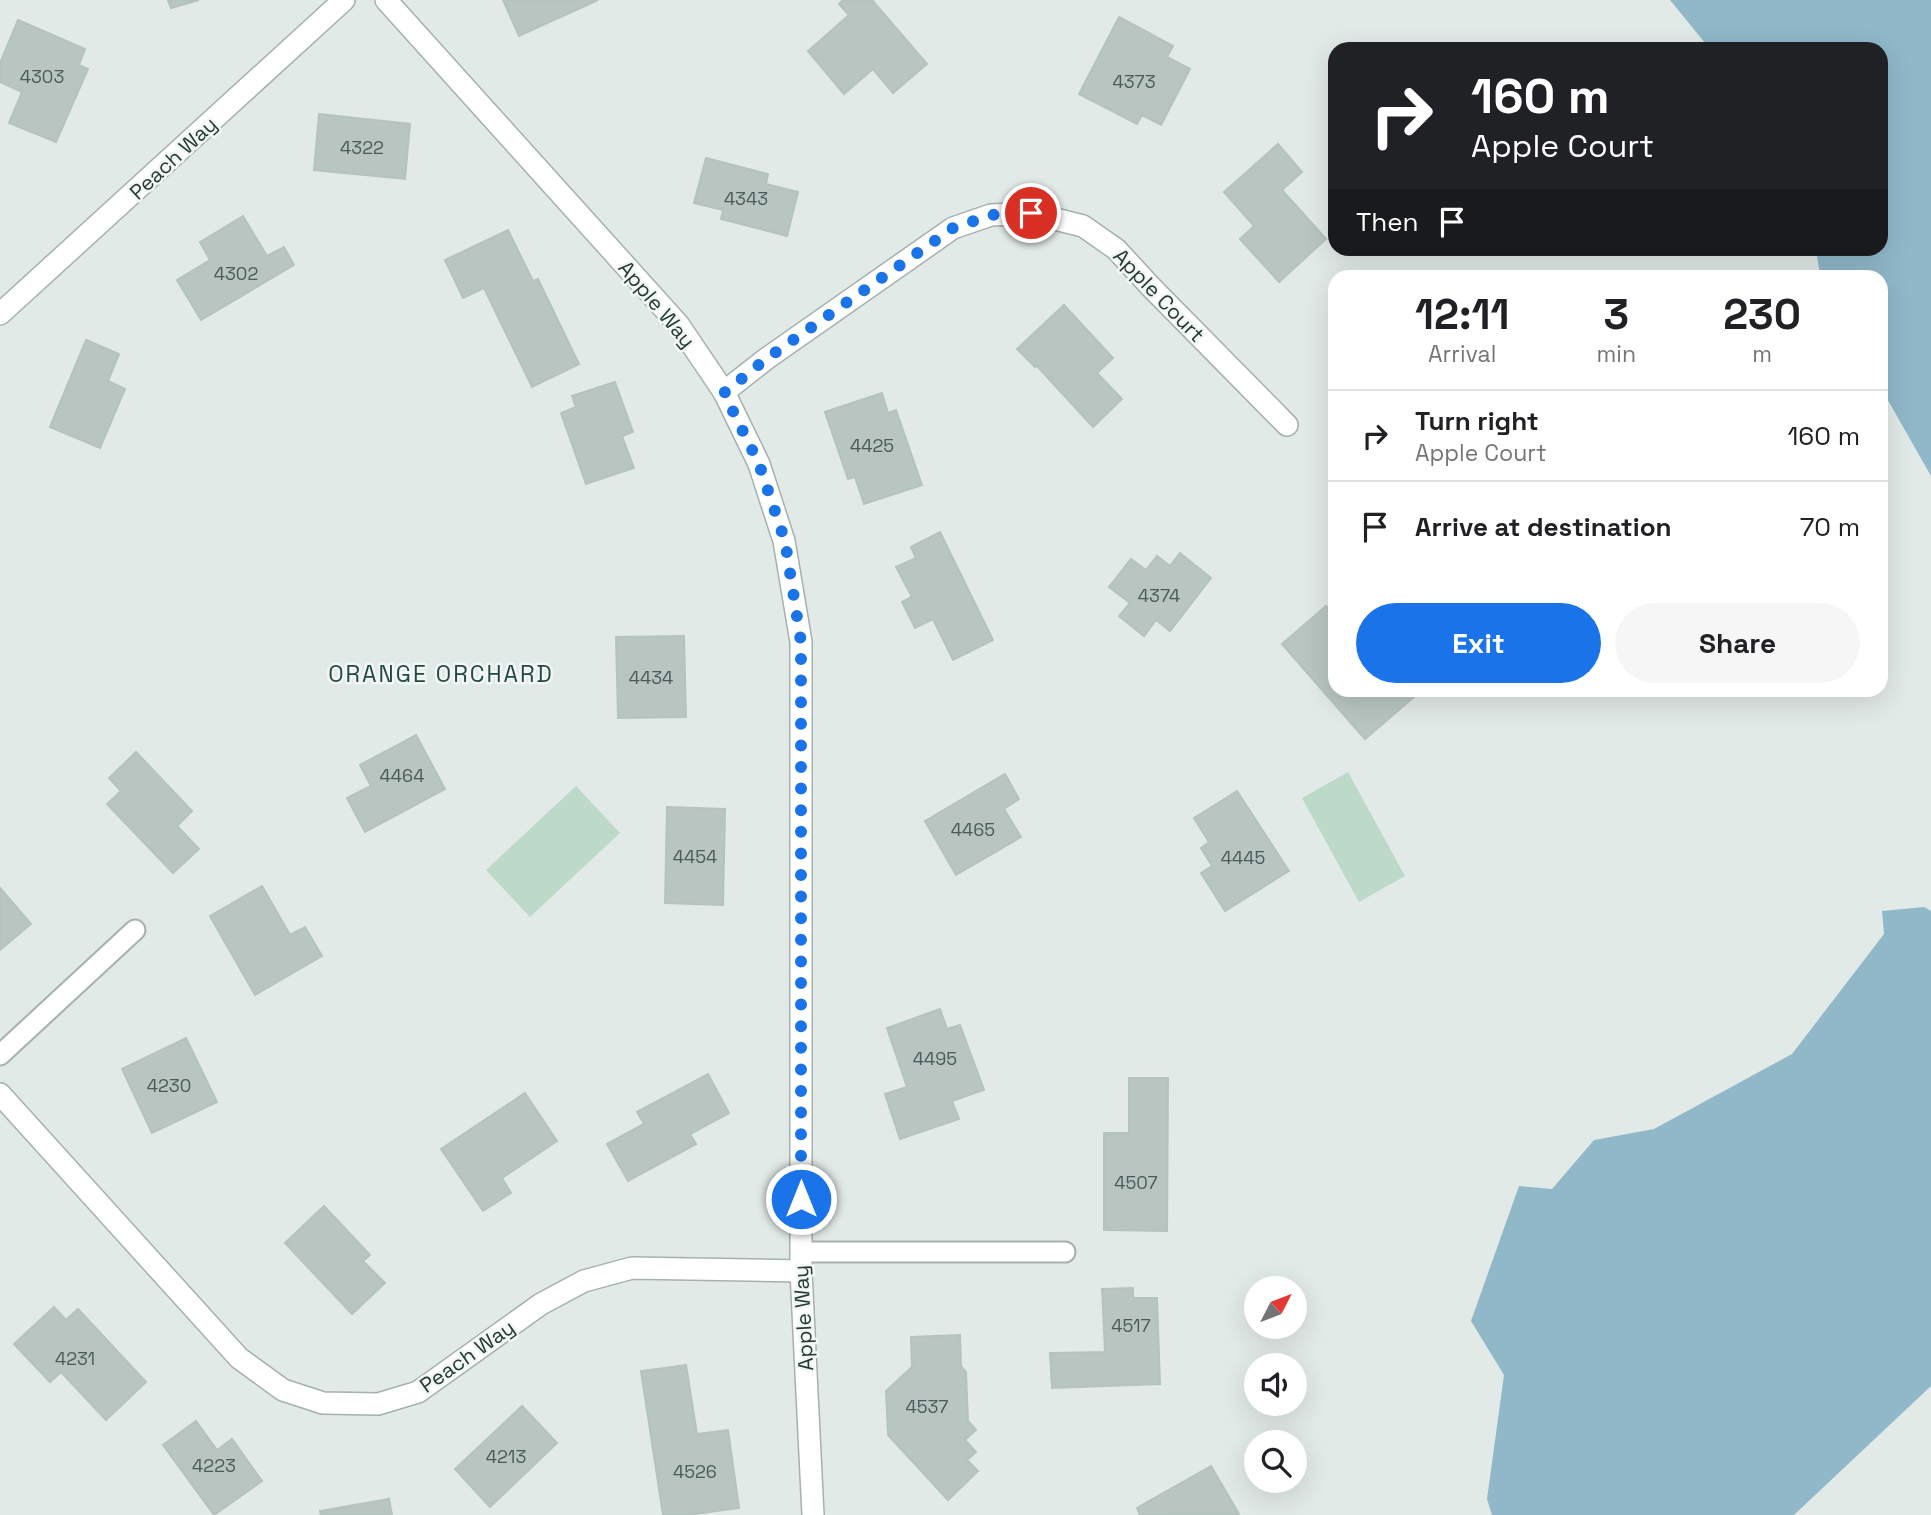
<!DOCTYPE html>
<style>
body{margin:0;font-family:"Space Grotesk",sans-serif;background:#f6f6f6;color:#202124;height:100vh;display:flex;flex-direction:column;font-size:26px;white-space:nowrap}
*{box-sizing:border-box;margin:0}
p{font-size:23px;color:#757577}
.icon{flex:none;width:38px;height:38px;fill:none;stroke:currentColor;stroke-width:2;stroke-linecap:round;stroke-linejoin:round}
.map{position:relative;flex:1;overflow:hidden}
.panel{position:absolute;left:1328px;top:270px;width:560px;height:427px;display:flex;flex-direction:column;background:#fff;border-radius:21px;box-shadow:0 7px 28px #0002}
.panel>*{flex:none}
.hud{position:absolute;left:1328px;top:42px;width:560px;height:214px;border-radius:21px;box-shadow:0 7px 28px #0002;background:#202124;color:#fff;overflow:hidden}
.needle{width:46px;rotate:48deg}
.buttons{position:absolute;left:1244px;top:1276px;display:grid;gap:14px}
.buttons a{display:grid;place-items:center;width:63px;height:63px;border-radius:50%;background:#fff;box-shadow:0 7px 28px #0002;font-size:35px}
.pin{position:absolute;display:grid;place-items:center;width:60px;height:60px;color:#fff;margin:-30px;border:4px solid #fff;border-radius:50%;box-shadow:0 2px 7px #0007}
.me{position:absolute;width:77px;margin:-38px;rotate:0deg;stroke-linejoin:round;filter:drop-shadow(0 0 5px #0008)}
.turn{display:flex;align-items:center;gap:24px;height:147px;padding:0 28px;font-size:32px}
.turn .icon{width:91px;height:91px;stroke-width:2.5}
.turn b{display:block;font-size:49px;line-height:60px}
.then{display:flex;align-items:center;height:66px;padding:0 28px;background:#0003;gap:14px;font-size:26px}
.eta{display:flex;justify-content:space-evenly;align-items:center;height:119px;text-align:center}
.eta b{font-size:42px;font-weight:700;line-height:49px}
.cta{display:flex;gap:14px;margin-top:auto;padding:14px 28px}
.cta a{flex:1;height:80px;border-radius:42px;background:#1a73e8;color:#fff;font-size:28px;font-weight:700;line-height:80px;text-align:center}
.cta a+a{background:#f6f6f6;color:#202124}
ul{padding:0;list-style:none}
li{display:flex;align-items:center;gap:21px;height:91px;padding:0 28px;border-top:2px solid #e0e0e0}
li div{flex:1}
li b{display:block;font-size:26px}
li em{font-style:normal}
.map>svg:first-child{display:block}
.green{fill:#bdd9c9}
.water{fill:#90b8c9}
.building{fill:#b8c5c1;stroke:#b5c3bf;stroke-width:2}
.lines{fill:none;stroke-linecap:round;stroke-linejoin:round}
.lane-casing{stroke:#a5b1af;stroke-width:23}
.street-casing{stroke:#a5b1af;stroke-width:24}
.lane{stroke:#fff;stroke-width:19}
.street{stroke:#fff;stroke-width:21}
.route{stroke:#1a73e8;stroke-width:12;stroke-dasharray:0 21.6}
.labels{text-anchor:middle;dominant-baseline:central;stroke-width:5;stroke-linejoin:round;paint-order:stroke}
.number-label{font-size:18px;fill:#495c59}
.street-label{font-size:21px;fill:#243936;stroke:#f2f7f5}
.neighbourhood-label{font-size:23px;letter-spacing:2px;fill:#234945;stroke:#f2f7f5}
</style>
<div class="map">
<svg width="1931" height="1515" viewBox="0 0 1931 1515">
<rect width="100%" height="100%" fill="#e2eae8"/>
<g class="green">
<polygon points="1348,772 1405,876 1359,902 1302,798"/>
<polygon points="576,786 620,833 530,917 486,870"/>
</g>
<g class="water">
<polygon points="1670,0 1931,0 1931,476 1881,388 1881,276 1820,276 1816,249 1881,248 1881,49 1710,49"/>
<polygon points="1924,907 1931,911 1931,1386 1794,1515 1492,1515 1487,1499 1504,1375 1471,1321 1519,1186 1552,1189 1594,1140 1654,1129 1792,1054 1884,934 1882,911"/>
</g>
<g class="building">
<polygon points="168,0 199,0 171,8"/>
<polygon points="503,0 598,0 519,36"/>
<polygon points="843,0 872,0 927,64 893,93 873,69 844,94 808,51 849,15 839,4"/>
<polygon points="1119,17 1173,46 1167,57 1190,69 1161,125 1142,115 1137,124 1079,94"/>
<polygon points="18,20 85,49 79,65 88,69 56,142 9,123 22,92 0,82 0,63"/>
<polygon points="319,114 410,124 405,179 314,170"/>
<polygon points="1278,144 1302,172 1282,190 1326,239 1279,282 1240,239 1254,226 1224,192"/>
<polygon points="706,158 768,174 766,184 798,192 787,236 721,219 723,210 694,203"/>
<polygon points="243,216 267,256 284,247 294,265 201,320 177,280 210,260 200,242"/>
<polygon points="508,230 533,281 538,279 579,364 532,387 484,288 463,298 445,260"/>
<polygon points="1064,305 1113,358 1097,373 1122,399 1093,427 1036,365 1035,367 1017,349"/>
<polygon points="86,340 119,354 108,381 125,389 100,448 50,427"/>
<polygon points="615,382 633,432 622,436 634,468 586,484 561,413 576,407 572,396"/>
<polygon points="882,393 888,413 896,410 922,485 864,504 855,477 848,479 825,412"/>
<polygon points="940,532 993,640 953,660 933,619 915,628 902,602 912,597 896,567 916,558 911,547"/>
<polygon points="1180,553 1211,578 1170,631 1156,620 1144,636 1119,616 1130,603 1109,587 1131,559 1146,570 1157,556 1170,566"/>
<polygon points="1326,606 1335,617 1335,690 1422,690 1365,739 1282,644"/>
<polygon points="684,636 686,717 618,718 616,637"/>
<polygon points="416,735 445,789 365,832 347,798 371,786 360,765"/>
<polygon points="136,752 192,811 177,826 199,849 173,873 107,804 121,791 109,778"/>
<polygon points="1005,774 1019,799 1004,809 1021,837 956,875 925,821"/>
<polygon points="1237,791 1289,871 1225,911 1201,873 1212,866 1201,848 1209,842 1194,818"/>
<polygon points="667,807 725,809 723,905 665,903"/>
<polygon points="262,886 290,935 305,927 322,956 255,995 210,916"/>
<polygon points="0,888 31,924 0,950"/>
<polygon points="940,1009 947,1029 960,1025 984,1090 952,1101 959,1119 900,1139 885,1094 907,1087 887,1028"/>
<polygon points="186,1038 217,1102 152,1133 122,1069"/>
<polygon points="708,1074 729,1113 690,1134 696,1144 628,1181 607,1144 644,1124 637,1112"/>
<polygon points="1129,1078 1168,1078 1167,1231 1104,1230 1104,1133 1129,1133"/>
<polygon points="525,1093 557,1141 502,1178 511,1193 483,1211 441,1149"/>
<polygon points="324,1206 370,1255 363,1261 385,1283 352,1314 285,1243"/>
<polygon points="1133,1288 1133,1298 1157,1298 1160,1384 1052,1388 1050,1353 1105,1352 1102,1289"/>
<polygon points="54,1307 66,1320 78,1309 146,1382 106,1420 61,1372 50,1382 14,1344"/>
<polygon points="960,1335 961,1366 966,1372 968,1421 976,1430 965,1440 976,1452 967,1460 978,1471 948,1500 888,1435 886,1391 912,1367 911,1337"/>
<polygon points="686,1365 697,1434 728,1430 739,1508 688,1515 663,1515 641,1371"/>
<polygon points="522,1406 557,1443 490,1507 455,1469"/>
<polygon points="196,1421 217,1450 232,1439 262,1481 214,1515 163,1445"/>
<polygon points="1211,1466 1239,1514 1140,1515 1137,1508"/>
<polygon points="389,1499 392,1515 321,1515 320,1511"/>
</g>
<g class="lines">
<defs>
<g id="lane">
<polyline points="0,1055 135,930"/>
<polyline points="801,1252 1065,1252"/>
</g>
<g id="street">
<polyline points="386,0 678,324 724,392 759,464 784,541 801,642 801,1271 813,1515"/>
<polyline points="0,314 344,0"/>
<polyline points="724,392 766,359 953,228 991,215 1031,213 1083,226 1116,249 1151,287 1287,425"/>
<polyline points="0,1094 239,1358 283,1390 323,1403 378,1404 418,1392 541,1304 584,1281 632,1268 801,1271"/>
</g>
</defs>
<use href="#lane" class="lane-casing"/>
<use href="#street" class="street-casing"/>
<use href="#lane" class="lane"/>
<use href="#street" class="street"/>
</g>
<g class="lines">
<polyline class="route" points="801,1199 801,642 785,541 759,464 724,393 766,359 953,228 991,215 1031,213"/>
</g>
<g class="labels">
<g class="number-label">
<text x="42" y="76">4303</text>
<text x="1134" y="81">4373</text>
<text x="362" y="147">4322</text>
<text x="746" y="198">4343</text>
<text x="236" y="273">4302</text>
<text x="872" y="445">4425</text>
<text x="1159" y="595">4374</text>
<text x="651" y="677">4434</text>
<text x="402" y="775">4464</text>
<text x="973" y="829">4465</text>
<text x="695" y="856">4454</text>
<text x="1243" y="857">4445</text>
<text x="935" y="1058">4495</text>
<text x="169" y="1085">4230</text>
<text x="1136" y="1182">4507</text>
<text x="1131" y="1325">4517</text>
<text x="75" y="1358">4231</text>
<text x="927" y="1406">4537</text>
<text x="506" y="1456">4213</text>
<text x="214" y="1465">4223</text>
<text x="695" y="1471">4526</text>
</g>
<g class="street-label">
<text transform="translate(173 158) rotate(-43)">Peach Way</text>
<text transform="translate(1159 295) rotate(46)">Apple Court</text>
<text transform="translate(657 304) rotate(50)">Apple Way</text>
<text transform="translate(803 1318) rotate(-93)">Apple Way</text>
<text transform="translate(467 1356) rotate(-35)">Peach Way</text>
</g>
<g class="neighbourhood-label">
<text x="441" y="674">ORANGE ORCHARD</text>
</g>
</g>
</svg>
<div class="buttons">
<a><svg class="needle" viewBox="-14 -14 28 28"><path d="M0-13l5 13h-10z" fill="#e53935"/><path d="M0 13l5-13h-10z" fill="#757577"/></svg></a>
<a><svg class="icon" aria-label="sound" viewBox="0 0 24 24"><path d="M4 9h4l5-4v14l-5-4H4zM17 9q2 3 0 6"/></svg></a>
<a><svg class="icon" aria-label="search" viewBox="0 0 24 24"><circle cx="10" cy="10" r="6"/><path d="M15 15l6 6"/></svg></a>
</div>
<div class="pin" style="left:1031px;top:213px;background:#d93025"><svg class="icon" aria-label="arrive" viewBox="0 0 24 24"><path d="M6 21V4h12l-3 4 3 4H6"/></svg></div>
<svg class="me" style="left:801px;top:1199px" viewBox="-20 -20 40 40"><circle r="17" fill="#1a73e8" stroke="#fff" stroke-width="3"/><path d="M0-11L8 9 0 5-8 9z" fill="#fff"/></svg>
<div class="hud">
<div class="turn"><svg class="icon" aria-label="right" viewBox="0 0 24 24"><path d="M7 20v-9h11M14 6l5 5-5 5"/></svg><div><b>160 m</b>Apple Court</div></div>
<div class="then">Then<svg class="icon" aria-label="arrive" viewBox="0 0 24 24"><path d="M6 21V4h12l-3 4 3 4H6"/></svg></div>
</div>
<section class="panel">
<div class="eta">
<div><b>12:11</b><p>Arrival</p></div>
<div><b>3</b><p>min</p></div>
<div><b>230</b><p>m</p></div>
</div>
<ul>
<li><svg class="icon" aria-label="right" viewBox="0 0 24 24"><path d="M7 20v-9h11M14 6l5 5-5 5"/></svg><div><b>Turn right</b><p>Apple Court</p></div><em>160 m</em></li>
<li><svg class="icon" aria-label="arrive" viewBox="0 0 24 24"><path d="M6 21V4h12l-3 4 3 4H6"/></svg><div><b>Arrive at destination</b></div><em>70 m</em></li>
</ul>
<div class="cta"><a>Exit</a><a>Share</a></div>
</section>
</div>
